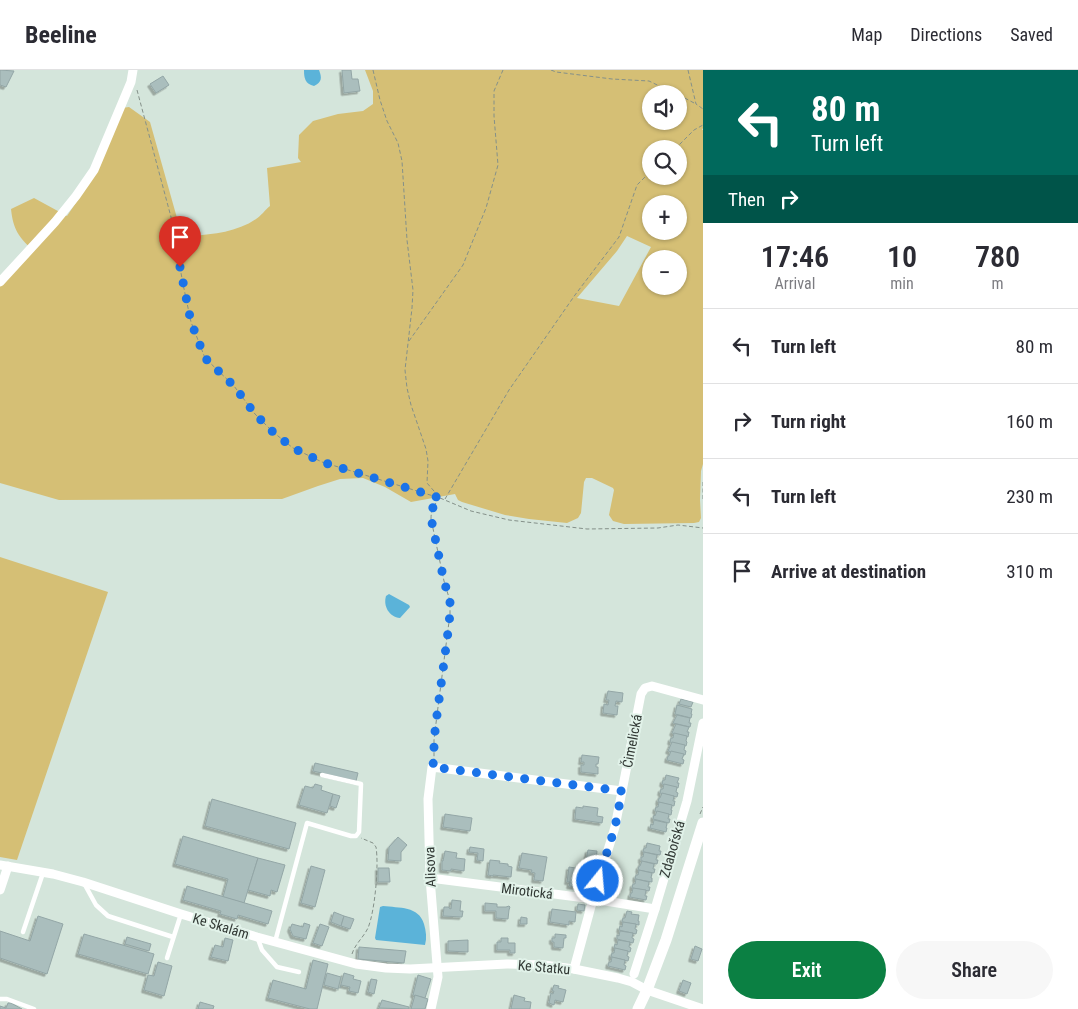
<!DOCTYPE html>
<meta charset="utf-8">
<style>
body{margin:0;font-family:"Roboto Condensed",sans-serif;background:#f7f7f7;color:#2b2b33;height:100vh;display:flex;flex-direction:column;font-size:19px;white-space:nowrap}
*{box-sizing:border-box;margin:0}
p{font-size:16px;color:#7c7c81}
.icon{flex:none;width:28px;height:28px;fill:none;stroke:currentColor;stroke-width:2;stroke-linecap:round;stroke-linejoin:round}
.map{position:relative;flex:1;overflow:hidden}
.drawer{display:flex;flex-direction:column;background:#fff;width:375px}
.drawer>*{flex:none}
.hud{background:#00695c;color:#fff;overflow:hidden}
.buttons{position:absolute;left:642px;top:15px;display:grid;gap:10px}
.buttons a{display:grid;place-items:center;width:45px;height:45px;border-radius:50%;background:#fff;box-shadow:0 1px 4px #0004;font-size:25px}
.pin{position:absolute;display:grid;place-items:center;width:42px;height:42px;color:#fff;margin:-51px -21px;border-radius:50% 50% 50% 0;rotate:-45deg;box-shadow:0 0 5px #0007}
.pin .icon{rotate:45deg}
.me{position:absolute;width:55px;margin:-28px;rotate:17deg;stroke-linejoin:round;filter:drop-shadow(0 0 4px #0008)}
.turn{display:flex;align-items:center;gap:18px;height:105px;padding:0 25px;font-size:22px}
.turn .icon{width:65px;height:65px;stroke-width:2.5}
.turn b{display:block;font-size:35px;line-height:42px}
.then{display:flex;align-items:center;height:48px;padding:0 25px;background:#0003;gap:10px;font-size:19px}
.eta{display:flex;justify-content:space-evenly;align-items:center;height:85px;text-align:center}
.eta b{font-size:30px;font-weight:600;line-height:35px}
.button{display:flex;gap:10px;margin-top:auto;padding:10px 25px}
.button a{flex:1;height:58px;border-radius:30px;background:#0b8043;color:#fff;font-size:20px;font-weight:600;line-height:58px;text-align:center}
.button a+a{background:#f7f7f7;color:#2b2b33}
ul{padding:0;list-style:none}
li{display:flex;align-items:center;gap:15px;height:75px;padding:0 25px;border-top:1px solid #e1e1e2}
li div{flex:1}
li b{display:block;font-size:19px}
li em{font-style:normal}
header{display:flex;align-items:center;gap:30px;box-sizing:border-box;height:70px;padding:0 25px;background:#fff;border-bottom:1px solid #e1e1e2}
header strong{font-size:24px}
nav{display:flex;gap:28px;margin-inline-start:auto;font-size:18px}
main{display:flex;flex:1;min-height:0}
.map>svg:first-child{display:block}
.green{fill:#d5bf75;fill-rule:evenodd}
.water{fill:#5bb3d9}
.building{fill:#aabebd;stroke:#93a6a6;filter:url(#shadow)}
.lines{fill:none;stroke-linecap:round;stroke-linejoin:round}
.path{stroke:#849089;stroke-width:1;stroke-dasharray:4 2.5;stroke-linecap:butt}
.service{stroke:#fff;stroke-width:4.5}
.minor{stroke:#fff;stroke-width:9}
.tertiary{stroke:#fff;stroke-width:11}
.route{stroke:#1a73e8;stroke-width:9;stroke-dasharray:0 16.2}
.labels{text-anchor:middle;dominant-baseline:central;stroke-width:4;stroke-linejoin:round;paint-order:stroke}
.street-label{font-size:14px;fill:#323935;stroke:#e1f2e9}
</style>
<header>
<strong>Beeline</strong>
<nav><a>Map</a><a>Directions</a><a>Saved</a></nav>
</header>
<main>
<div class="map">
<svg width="703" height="939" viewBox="0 0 703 939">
<defs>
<filter id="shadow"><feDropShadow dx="-2.5" dy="2.5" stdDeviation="0" flood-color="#0004"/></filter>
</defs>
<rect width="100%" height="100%" fill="#d4e5db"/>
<g class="green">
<path d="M365,0H703V58L702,60H703V394L701,401L700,430L701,448L699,452L694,453L624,454L613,451L609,445L614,420L613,418L592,408H586L584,412L581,443L578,448L567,453L529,449L505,445L462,432L458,430L455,424L411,432L385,417L363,408L340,409L318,416L282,429H267L59,430L0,413V216L34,181C19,168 13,159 11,139L34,128L67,146L96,103L122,38L129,37L150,52L177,148L183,158L192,166C214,164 237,162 256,149C261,146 265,140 270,136L267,98L301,92L298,88L299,65L313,51L338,44L363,41L373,34V21ZM651,24H679V51H651ZM651,79H679V106H651ZM651,134H679V161H651ZM627,166L651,177L619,236L577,228L617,181ZM651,189H679V216H651Z"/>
<polygon points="0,487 108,522 17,790 0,787"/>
</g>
<g class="water">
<path d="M304,0H319C322,8 322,12 314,16C305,14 304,8 304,0Z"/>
<path d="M389,524L409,535L410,537L400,548C389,547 383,536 386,526Z"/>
<path d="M383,836C399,838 419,836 424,854C426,861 427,868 425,875L376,870L375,868L380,837Z"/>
</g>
<g class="building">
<polygon points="0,0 14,1 6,17 0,15"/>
<polygon points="342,0 351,0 352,9 358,9 360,21 344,23"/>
<polygon points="163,6 169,15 156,23 150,14"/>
<polygon points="608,621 623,623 622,632 616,631 615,636 618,636 617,645 603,643 604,634 608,635 609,630 606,630"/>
<polygon points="681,629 693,632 691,637 679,634"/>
<polygon points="677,635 692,639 691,644 692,644 691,648 675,644"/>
<polygon points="677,645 690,648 689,653 691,653 690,657 673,653"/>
<polygon points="676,654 689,657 687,662 689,662 688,667 672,663"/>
<polygon points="674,663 687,666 686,671 687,672 686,676 670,672 671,668 673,668"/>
<polygon points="672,672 685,675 684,680 686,681 685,685 668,681"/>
<polygon points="671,681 684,684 682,689 684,690 683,694 667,690 668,686 669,686"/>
<polygon points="582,685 599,687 598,694 596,694 596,697 598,697 598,704 581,702 581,695 584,695 584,692 581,692"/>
<polygon points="315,693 358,703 356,711 313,701"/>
<polygon points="666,705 679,708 677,713 679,713 678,718 662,714 663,710 665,710"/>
<polygon points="315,714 322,716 321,720 333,724 327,743 299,735 305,716 313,718"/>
<polygon points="664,714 677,717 676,722 678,723 677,727 660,723 661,719 663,719"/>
<polygon points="662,723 674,726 673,731 675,731 674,736 658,732 659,728 660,728"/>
<polygon points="333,724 340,726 336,738 330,736"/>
<polygon points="212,729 296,753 289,779 205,756"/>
<polygon points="659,732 672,735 671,740 672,740 671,745 655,741 656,737 658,737"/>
<polygon points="583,736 598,738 597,746 603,747 602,753 575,749 576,737 583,738"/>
<polygon points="657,741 669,744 668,749 670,749 669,753 653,749 654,745 655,746"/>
<polygon points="445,744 472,748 470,761 443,757"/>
<polygon points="654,750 667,753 666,758 667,758 666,762 650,758 651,754 653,755"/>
<polygon points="183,766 258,788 244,833 223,827 228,809 175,794"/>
<polygon points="398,767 407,775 401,782 401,791 388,790 389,777"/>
<polygon points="647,773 660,776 659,781 661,781 660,785 643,782 644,778 646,778"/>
<polygon points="470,777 484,779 483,791 477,790 478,783 469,782"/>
<polygon points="588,780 597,781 596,791 586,790"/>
<polygon points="445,781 457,783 456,788 465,789 464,801 451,799 451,801 442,800 442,791 443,791"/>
<polygon points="644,782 657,785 656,790 658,790 657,794 641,791 641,787 643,787"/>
<polygon points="522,783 547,787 543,811 534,810 535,803 531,802 532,800 519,798"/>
<polygon points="258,788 285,795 277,822 271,820 270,826 248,820"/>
<polygon points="490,790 500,791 499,793 508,794 508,796 512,797 511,807 493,805 493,806 488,805"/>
<polygon points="642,791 654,794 653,799 655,799 654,803 638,800 639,796 640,796"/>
<polygon points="311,796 325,800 315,837 301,833"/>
<polygon points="569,797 588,800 585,818 569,816 570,812 567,812"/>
<polygon points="378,798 389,798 390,812 378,812"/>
<polygon points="639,800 652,803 651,808 652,808 652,812 635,809 636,805 638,805"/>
<polygon points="636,809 649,812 648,817 650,817 649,821 632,818 633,814 635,814"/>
<polygon points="187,816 272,841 268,854 238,845 237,849 220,844 221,841 183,830"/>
<polygon points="633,818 646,820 645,826 647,826 646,830 630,827 631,823 632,823"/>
<polygon points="452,830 461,831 460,841 463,841 462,847 443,846 444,837 449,837 449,838 451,839"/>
<polygon points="485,833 497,834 497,837 506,837 509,836 510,837 509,840 508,849 496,848 496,841 485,841"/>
<polygon points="578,834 585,835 584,841 577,840"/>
<polygon points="552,839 576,842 575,852 569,851 569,855 550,852"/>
<polygon points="627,841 632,842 631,844 639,845 638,851 639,851 639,855 622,852 623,848 625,848"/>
<polygon points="334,842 344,846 341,856 331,852"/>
<polygon points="38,846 63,854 47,904 0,888 0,861 30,871"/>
<polygon points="344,846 354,849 350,859 341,856"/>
<polygon points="521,847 527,848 527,854 520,854"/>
<polygon points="623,852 636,854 635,859 637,860 636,864 619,860 620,856 622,857"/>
<polygon points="304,853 310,855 306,869 293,866 290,859 292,854 303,857"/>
<polygon points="320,854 329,857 322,876 313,873"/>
<polygon points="620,861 633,863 632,868 634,869 633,873 617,869 617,865 619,866"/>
<polygon points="84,864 154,884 148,904 78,884"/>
<polygon points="555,864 566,865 566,868 564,868 563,878 554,877 554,872 552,872 552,868 555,868"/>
<polygon points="127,867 151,874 149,881 125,874"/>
<polygon points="225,868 233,870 228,891 211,887 215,875 223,877"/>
<polygon points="501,868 508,868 508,873 515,873 515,883 510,883 510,880 497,880 497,872 501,872"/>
<polygon points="468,870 468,882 448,881 448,871"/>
<polygon points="618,870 630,872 629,877 631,878 630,882 614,878 615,874 617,875"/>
<polygon points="695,876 702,879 698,891 691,889"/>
<polygon points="359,877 406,881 404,893 358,889"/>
<polygon points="615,878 628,881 627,886 629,887 628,891 611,887 612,883 614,883"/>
<polygon points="612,887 625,890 624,895 626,896 625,900 608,896 609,892 611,892"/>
<polygon points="313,890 328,894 317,939 310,939 268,928 273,910 306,919"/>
<polygon points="158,892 172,896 164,926 144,920 148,905 154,906"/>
<polygon points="327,903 341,907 338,919 324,915"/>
<polygon points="344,903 354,906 353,909 361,911 358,923 349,921 350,917 341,915 340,918"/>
<polygon points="418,905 431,909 425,928 413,925"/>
<polygon points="371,909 377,910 374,924 368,922"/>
<polygon points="683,910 691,913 687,924 679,921"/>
<polygon points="554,915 559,916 558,918 566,920 563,932 555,930 554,935 549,933 551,923 553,924 554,921 552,921"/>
<polygon points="415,925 428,929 425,939 411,939"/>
<polygon points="514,925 525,928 524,931 531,932 530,939 511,939"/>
<polygon points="382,930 409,937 409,939 379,938"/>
<polygon points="200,932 214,936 213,939 198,939"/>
<polygon points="8,933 11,933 22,939 0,939 0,936 6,938"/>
</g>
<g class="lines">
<g class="path">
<path d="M373,0L380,30L387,51L398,73L402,91L407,170L413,220L412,238L405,300L407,318L411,335L426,379L428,391L427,413L440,428C434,435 431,439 431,449L444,511L450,531V544L437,645L434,670V689"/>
<polyline points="551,0 556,2 612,9 649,11 676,24"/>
<polyline points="688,0 696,34 703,39"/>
<polyline points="137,20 171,147 183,214 191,252 205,288 234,316 255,344 273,362 293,378 322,392 440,428 471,441 509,450 587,459 658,458 678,455 703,458"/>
<polyline points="679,25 696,34"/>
<polyline points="675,79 694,60 703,55"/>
<polyline points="409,271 463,195 486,138 498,95 494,46 494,21 503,0"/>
<polyline points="703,412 703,430"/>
<polyline points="445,429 509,320 575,225 619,167 637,115 651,101"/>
<polyline points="700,744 703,737"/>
<path d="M352,884C355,874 363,868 368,858C375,841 379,795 376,777L373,773L361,768"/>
</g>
<g class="service">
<polyline points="85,815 96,835 108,846 173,867"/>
<polyline points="23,862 43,803"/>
<polyline points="258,869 262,880 277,897 299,902"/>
<polyline points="275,872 307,753 351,766 356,766 359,762 361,714 322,705"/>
<polyline points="167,888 181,844"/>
<polyline points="0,929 7,929 34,939"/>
</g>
<g class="minor">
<polyline points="0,212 55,152 76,126 94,100 131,12 133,0"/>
<polyline points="0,795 53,804 83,812 181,844 257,867 356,894 386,898 410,899 507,894 544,895 574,899 618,908 632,912 647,920 703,939"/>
<polyline points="430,808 593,829 655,839"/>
<polyline points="0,820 8,796"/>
<polyline points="574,899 593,829 615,757 641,624 645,618 652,616 703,630"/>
<polyline points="634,904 655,839 687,731 703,653"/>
<polyline points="431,939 438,907 430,808 428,729 432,697 622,721"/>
</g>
<polyline class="tertiary" points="638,939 647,920 666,870 703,753"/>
</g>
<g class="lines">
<path class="route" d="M180,197L191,252L205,288L234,316L255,344L273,362L293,378L322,392L440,428C434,434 431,439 431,448L444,511L450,531V544L448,562L437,645L434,670V691L432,697L622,721L615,757L598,811"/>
</g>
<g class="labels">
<g class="street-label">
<text transform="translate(632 671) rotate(-79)">Čimelická</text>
<text transform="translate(672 779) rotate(-74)">Zdabořská</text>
<text transform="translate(430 797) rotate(-92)">Alisova</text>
<text transform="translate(527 821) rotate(7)">Mirotická</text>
<text transform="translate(221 856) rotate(17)">Ke Skalám</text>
<text transform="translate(544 897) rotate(5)">Ke Statku</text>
</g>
</g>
</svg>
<div class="buttons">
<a><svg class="icon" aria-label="sound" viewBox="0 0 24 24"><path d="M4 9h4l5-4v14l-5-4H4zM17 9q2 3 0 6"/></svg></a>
<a><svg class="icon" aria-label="search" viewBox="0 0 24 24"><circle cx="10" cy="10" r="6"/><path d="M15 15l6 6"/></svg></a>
<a>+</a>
<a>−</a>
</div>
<div class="pin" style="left:180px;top:197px;background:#d93025"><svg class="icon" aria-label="arrive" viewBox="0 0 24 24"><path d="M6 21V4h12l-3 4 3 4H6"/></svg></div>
<svg class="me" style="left:598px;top:811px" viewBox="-20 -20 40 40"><circle r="17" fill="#1a73e8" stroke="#fff" stroke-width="3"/><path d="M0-11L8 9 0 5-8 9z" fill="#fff"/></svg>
</div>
<section class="drawer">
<div class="hud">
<div class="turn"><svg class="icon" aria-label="left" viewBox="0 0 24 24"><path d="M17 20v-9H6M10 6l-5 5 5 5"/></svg><div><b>80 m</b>Turn left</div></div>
<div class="then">Then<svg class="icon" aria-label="right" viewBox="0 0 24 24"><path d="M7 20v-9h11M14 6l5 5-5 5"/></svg></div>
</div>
<div class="eta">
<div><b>17:46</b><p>Arrival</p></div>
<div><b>10</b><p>min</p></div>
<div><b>780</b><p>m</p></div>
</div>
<ul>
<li><svg class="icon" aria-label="left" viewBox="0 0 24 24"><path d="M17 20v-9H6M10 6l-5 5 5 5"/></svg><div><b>Turn left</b></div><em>80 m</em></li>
<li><svg class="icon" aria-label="right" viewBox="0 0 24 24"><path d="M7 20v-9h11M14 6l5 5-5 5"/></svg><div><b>Turn right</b></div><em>160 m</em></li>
<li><svg class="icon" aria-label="left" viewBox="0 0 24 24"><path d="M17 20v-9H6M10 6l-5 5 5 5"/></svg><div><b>Turn left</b></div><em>230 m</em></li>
<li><svg class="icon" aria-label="arrive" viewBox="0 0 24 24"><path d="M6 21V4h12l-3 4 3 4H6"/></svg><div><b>Arrive at destination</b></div><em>310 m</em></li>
</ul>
<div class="button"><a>Exit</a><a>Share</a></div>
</section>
</main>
